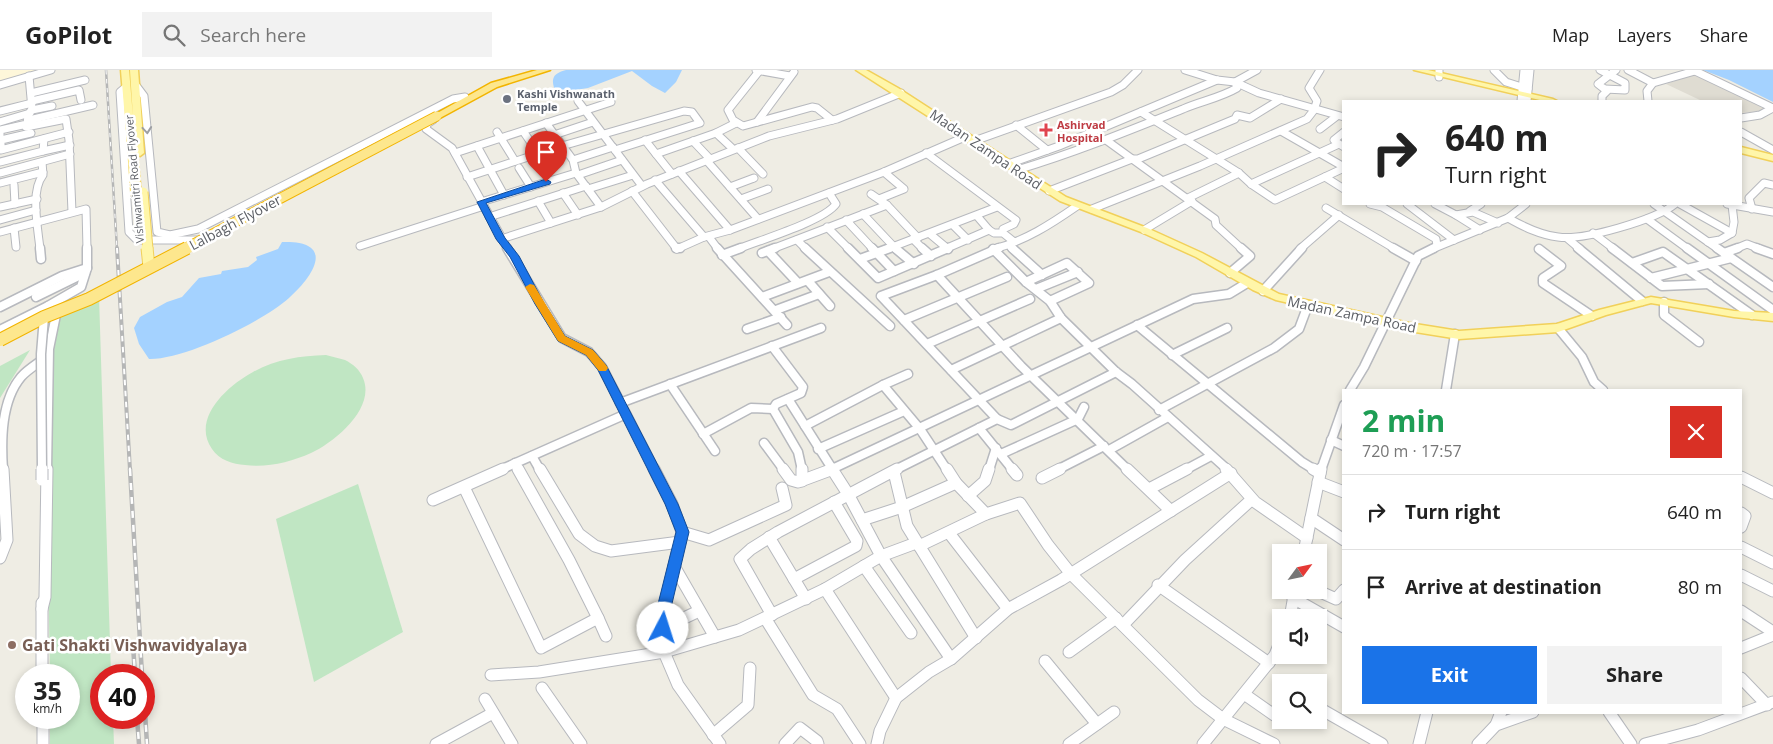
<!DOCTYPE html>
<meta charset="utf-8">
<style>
body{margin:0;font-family:"Open Sans",sans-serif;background:#f2f2f2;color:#222;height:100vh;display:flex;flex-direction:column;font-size:19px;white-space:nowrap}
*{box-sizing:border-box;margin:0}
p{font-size:16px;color:#767676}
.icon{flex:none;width:28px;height:28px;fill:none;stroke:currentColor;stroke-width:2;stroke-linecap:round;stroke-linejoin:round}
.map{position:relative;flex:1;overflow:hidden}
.details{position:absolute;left:1342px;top:319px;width:400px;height:325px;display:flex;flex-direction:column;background:#fff;border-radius:0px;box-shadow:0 2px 8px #0003}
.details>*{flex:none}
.guide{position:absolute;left:1342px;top:30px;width:400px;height:105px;border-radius:0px;box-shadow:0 2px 8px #0003;background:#fff;color:#222;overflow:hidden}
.needle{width:32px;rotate:57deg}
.buttons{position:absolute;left:1272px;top:474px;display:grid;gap:10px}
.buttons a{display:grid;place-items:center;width:55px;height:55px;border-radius:0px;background:#fff;box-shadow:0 2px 8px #0003;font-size:25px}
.speed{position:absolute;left:15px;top:594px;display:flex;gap:10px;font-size:25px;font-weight:700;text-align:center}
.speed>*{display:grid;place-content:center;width:65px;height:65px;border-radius:50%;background:#fff;box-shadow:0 2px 8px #0003;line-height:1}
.speed small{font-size:12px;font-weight:400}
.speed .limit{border:8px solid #d22;background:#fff;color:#111}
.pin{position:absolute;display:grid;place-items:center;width:42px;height:42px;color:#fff;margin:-51px -21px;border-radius:50% 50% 50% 0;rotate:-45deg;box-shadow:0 0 5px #0007}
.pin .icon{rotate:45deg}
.me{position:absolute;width:55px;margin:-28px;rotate:5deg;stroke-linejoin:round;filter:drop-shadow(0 0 4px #0008)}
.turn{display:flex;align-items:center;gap:18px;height:105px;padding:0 20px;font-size:22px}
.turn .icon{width:65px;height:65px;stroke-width:2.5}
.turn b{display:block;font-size:35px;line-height:42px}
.round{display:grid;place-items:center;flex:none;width:52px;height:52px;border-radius:0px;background:#f2f2f2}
.summary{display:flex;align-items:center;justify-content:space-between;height:85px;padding:0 20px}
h1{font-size:30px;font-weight:700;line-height:38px;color:#1e9e55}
.primary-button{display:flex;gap:10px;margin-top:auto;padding:10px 20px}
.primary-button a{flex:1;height:58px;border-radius:0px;background:#1a73e8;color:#fff;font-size:20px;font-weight:700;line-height:58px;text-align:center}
.primary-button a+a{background:#f2f2f2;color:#222}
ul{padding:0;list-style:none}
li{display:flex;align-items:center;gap:15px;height:75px;padding:0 20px;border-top:1px solid #e0e0e0}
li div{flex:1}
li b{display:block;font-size:19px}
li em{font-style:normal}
header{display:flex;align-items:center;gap:30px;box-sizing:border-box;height:70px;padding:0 25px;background:#fff;border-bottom:1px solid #e0e0e0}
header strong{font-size:24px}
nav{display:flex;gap:28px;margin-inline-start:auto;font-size:18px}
.search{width:350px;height:45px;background:#f2f2f2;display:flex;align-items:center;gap:12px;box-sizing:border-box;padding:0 18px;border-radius:0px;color:#767676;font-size:19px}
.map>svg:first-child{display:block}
.commercial{fill:#fef7da}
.education{fill:#dfdcd2}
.green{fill:#c0e6c3}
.water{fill:#a4d2ff}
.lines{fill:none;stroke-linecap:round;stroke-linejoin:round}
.minor-far2-casing{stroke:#b7b9be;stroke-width:9}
.minor-far1-casing{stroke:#b7b9be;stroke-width:11}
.minor-casing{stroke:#b7b9be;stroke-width:13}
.major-casing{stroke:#f1d05a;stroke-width:3}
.highway-casing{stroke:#f2b400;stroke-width:3}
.minor-far2{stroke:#fff;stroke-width:7}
.minor-far1{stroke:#fff;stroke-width:8}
.minor{stroke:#fff;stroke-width:11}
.major{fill:#fff6a9;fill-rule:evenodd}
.highway{fill:#fde78d;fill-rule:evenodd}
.rail-far2-casing{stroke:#b5b6b6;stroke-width:2.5}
.rail-far1-casing{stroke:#b5b6b6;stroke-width:4}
.rail-casing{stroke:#b5b6b6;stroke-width:4.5}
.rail-far2{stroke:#fff;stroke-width:1;stroke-dasharray:4.5;stroke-linecap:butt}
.rail-far1{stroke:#fff;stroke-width:2;stroke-dasharray:5.5;stroke-linecap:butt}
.rail{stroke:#fff;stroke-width:2.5;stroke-dasharray:7;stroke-linecap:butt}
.minor-bridge-far1-casing{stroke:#b7b9be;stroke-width:11;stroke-linecap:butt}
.minor-bridge-casing{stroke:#b7b9be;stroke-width:13;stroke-linecap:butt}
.major-bridge-far1-casing{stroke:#f1d05a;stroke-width:11;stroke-linecap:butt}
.major-bridge-casing{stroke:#f1d05a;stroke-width:13;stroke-linecap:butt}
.highway-bridge-far1-casing{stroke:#f2b400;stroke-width:11;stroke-linecap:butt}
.highway-bridge-casing{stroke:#f2b400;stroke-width:14;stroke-linecap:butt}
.minor-bridge-far1{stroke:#fff;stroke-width:8}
.minor-bridge{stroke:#fff;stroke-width:11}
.major-bridge-far1{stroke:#fff6a9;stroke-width:9}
.major-bridge{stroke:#fff6a9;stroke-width:11}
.highway-bridge-far1{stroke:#fde78d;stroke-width:9}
.highway-bridge{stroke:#fde78d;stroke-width:12}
.oneway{stroke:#9d9fa3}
.route{fill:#1a73e8;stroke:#114b97}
.slow{fill:#f59e0b}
.worship-dot{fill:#6b7280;stroke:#fff;stroke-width:2}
.health-dot{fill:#e0444e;stroke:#fff;stroke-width:2}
.education-dot{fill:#8d6e63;stroke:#fff;stroke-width:2}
.labels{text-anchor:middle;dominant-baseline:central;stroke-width:5;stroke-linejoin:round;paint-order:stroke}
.far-worship-label{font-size:11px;font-weight:bold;fill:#5b616d;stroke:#fff;text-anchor:start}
.far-health-label{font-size:11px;font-weight:bold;fill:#be3a42;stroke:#fff;text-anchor:start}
.far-street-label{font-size:11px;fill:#5c5f65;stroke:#fff}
.street-label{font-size:14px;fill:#5c5f65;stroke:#fff}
.near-education-label{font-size:16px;font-weight:bold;fill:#785e54;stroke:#fff;text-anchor:start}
</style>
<header>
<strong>GoPilot</strong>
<div class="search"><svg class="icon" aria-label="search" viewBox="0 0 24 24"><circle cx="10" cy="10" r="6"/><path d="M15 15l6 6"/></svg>Search here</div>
<nav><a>Map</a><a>Layers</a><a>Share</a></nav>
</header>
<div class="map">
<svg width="1773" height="674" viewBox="0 0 1773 674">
<rect width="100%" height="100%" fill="#efede4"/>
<polygon class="commercial" points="0,0 46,0 0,12"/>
<polygon class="education" points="1695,4 1762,36 1765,39 1759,41 1741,43 1741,31 1702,31 1666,14"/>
<g class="green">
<polygon points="99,226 111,605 101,605 101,648 113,648 114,674 50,674 50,648 69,648 69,605 50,605 48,496 52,269 60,246"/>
<polygon points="30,280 0,328 0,296"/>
<path d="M326,285C332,287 339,288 345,290C353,294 360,300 363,308C376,338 335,372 311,383C291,392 267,398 245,395C233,394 219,390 212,379C191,349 227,316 253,302C276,289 300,286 326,285Z"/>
<polygon points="358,414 403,562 314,612 276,449"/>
</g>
<g class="water">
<path d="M566,0H682L676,12L665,23L652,16L632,1L588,18L556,23C551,10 551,4 566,0Z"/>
<polygon points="1703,0 1773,0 1773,32 1729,10"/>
<path d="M282,172C336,170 315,205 289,228C262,252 184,290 149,289L139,274L134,258L140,247L167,232L182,227L199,208L221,204L222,201L248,197L257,190L256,187L278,179Z"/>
</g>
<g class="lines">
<defs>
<g id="minor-far2">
<polyline points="756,0 790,6"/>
<polyline points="760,0 728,40 733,50 743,56 812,37 817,38 832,50"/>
<polyline points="1185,0 1217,10 1235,12 1259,23 1344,47"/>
<polyline points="1439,0 1439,7"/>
<polyline points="1494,0 1506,12 1528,19"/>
<polyline points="1600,0 1625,13 1625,20 1605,19"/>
<polyline points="1628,0 1653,13"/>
<polyline points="1693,0 1773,38"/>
<polyline points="135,14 144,26 157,162 170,165 198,159 453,29 465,27"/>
<polyline points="0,15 51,0"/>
<polyline points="126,17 120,22 129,162 137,170 200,170"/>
<polyline points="31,23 85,10"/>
<polyline points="32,31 79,20 81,30"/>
<polyline points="578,31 642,116"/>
<polyline points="1521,31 1524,0"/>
<polyline points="1527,31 1530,0"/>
<polyline points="1602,31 1602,26 1607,21 1598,14 1616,0"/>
<polyline points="1648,31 1647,21 1653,13 1695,1"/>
<polyline points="32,40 52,36"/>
<polyline points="0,41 32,33"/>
<polyline points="1141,42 1239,103 1251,114 1275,130 1344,98"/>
<polyline points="1741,48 1760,45 1773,38"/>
<polyline points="29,50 93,35"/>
<polyline points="433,50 427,54 426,59 452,78 508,179"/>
<polyline points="0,52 30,43"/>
<polyline points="757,52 794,2"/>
<polyline points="546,53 573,90 576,103 601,137"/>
<polyline points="27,54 26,57 66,49 69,70 72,142"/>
<polyline points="1016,55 1047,80"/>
<polyline points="1320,59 1337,46"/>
<polyline points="523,61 538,83"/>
<polyline points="1281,61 1344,97"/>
<polyline points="497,62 515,91"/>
<polyline points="1741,62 1773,80"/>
<polyline points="31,63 1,70 1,80 69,62"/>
<polyline points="716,63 736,53"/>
<polyline points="554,65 593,52"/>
<polyline points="0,70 0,60 27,54 28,45 32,39 29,6"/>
<polyline points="645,70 656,84 716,63 733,79"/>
<polyline points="1106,70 1215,149 1216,155 1242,179"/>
<polyline points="693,71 710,89"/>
<polyline points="974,71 1111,22 1123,15 1138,0"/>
<polyline points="1339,74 1334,70 1344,62"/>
<polyline points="477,76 504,125"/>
<polyline points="738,78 763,104"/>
<polyline points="43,81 70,75"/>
<polyline points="455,83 611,32"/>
<polyline points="926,83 1016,150 1014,154 1003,159"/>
<polyline points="656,84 672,104"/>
<polyline points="573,90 613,77"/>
<polyline points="707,91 758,149"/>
<polyline points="0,92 43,81 44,69"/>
<polyline points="1008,94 1059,76 1217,10"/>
<polyline points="519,98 531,117"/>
<path d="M1017,100C1074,83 1128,61 1183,39C1201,31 1220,28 1237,18L1235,12L1257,0"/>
<polyline points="679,101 730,160"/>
<polyline points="0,103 70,84"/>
<polyline points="578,105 622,90"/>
<polyline points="467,107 562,76 684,41 692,42 700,53 615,80"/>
<polyline points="1325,107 1344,119"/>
<polyline points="655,110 704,167"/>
<polyline points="0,113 43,102"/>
<polyline points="1251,114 1339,74 1344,77"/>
<polyline points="14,115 15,134"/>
<polyline points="730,117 754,108"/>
<polyline points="588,119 633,105"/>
<polyline points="632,121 677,179"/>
<polyline points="1049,121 1132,89 1138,89 1235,49 1237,45 1250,48 1281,29"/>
<polyline points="563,123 578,145"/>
<polyline points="871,124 887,135 918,168"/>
<polyline points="1188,128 1239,103"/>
<polyline points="741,129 768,119"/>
<polyline points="879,129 904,119 884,102"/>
<polyline points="538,131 551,153"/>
<polyline points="481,132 576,103"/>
<polyline points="1370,134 1382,137 1436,169 1437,176"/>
<polyline points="1407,134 1454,170"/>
<polyline points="1435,134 1456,145 1473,142 1498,153"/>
<polyline points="1654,134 1718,179"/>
<polyline points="1680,134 1732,163"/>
<polyline points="1727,134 1773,142"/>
<polyline points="0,137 37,129"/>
<polyline points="1326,138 1395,179"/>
<polyline points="1092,139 1200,96 1307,49 1314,40 1317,31 1309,18 1320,0"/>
<polyline points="1752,139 1749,128 1764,113 1773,115"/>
<polyline points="1470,141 1481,134"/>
<polyline points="863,144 896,179"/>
<polyline points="1456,145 1480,160"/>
<polyline points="977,146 989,160 994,163 1003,163 1013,171"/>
<polyline points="489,147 586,116"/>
<path d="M1508,148C1524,157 1540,165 1558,167C1583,171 1655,150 1675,134"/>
<polyline points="1647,149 1688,179"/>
<polyline points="0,150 36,140"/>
<polyline points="846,150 873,179"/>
<polyline points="953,155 968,170"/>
<polyline points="827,157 849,179"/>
<polyline points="14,158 16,177"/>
<polyline points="1144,160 1192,131"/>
<polyline points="0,162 86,139 87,179"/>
<polyline points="1593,163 1614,179"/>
<polyline points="930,164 948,179"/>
<polyline points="709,167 718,179"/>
<polyline points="1567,168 1580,179"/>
<polyline points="501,169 601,137 647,114 769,66 837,49 901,23"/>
<polyline points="913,169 923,179"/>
<polyline points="797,170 806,179"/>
<polyline points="1708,172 1720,170 1732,163 1734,152 1732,135"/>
<polyline points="1009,175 1013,179"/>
<polyline points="360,176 484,136"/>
<path d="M40,179C38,159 30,121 43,105L42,92"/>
<polyline points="677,179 704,167 730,160 884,102 967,66"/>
<path d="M738,179C760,170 824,151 836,134L829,123"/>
<polyline points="772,179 887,135"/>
<polyline points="887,179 997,137"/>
<polyline points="945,179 989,160"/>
<path d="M994,179C1025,171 1051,154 1077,136"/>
<polyline points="1300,179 1339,145"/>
<polyline points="1432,179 1508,148 1526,134"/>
<polyline points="1735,179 1747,174 1760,179"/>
</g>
<g id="minor-far1">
<polyline points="40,178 41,189"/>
<polyline points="507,178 562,268 589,282 602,297 655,400"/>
<polyline points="676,178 680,178"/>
<polyline points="717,178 787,255"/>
<polyline points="805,178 890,256"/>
<polyline points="848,178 878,208 948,178"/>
<polyline points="872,178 894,201"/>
<polyline points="895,178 914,194"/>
<polyline points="922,178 931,186"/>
<polyline points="946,178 948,179"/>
<polyline points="1012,178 1042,205"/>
<polyline points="1393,178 1416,191"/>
<polyline points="1578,178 1642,231"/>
<polyline points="1612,178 1662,216 1709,214"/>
<polyline points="1687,178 1773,240"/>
<polyline points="1717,178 1773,217"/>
<polyline points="1756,178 1773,184"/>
<polyline points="993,179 1026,212 1050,231 1061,248 1116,302 1132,314 1228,400"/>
<polyline points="1539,179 1561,196 1543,208 1543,213 1592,246"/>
<polyline points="768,181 798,213"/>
<polyline points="762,183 775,178"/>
<polyline points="1724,183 1738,178"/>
<polyline points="722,185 741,178"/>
<polyline points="860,189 890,178"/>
<polyline points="1632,193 1663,182 1752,245"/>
<polyline points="1230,203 1250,186 1241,178"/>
<polyline points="937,205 1021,296 1128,400"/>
<polyline points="1651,208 1731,188"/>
<polyline points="808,211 830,236"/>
<polyline points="1026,212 1067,193 1089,213 1050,231"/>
<polyline points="1036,219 1078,202"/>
<polyline points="1263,221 1302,178"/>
<polyline points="36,227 85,203"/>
<polyline points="762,227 829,202"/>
<polyline points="1664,232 1664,245 1699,272"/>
<polyline points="48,236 81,217 87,198 87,178"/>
<polyline points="0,237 62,206 87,198"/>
<polyline points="776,240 819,224"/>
<polyline points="904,250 1007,207"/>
<polyline points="1137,255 1302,392 1315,400"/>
<polyline points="1558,258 1582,287 1594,312 1603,320"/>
<polyline points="747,259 781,247"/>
<polyline points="0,260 48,236 55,238 56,245 49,279 47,400"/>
<polyline points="927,274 1030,229"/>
<polyline points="772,276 803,317 801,323 776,334 773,339 798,382 802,400"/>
<polyline points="1172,285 1227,258"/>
<polyline points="951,300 1061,248"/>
<polyline points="670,314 715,381"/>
<polyline points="883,315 908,304"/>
<polyline points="1350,320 1364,297 1418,186 1434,178"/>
<polyline points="1446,320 1455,264"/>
<polyline points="788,329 833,400"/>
<polyline points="620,333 821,258"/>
<polyline points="1159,340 1274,278 1299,259 1308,235"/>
<polyline points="997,349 1011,355 1116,302"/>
<polyline points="805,356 883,315 920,359 947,400"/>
<polyline points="979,358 1013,400"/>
<polyline points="703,364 751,338 773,339"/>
<polyline points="1331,370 1344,376"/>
<polyline points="764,373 784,400"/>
<polyline points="818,379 904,341"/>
<polyline points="1109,380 1168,347"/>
<polyline points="1001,384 1078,349 1084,337"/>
<polyline points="532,386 540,400"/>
<polyline points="515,393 519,400"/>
<path d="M3,400C1,370 1,331 21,307C27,300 37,294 45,288"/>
<polyline points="500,400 626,344"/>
<polyline points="830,400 1193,229 1229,224 1247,213"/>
<polyline points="895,400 997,349 881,226 937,205 999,178"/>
<polyline points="989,400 996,378"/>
<polyline points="1057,400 1104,376"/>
<polyline points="1185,400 1211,386"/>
<polyline points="1321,400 1344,335"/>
</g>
<g id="minor">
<polyline points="518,399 569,490 598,548"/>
<polyline points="540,399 579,464 595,476 611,481 680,472"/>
<polyline points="654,399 672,434 682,462 663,542 664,582 678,615 720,674"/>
<polyline points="783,399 791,410 798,412 833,399"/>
<polyline points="832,399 848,424 881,486 951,589"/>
<polyline points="947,399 956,413 986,444"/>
<polyline points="1012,399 1017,405"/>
<polyline points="1127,399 1171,441"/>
<polyline points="1226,399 1255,432 1307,468"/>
<polyline points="1313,399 1320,403"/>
<polyline points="894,402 907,456 976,568"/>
<polyline points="1741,407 1773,423"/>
<polyline points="1042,408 1060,399"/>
<polyline points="802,411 802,399"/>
<polyline points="1318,412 1344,422"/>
<polyline points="464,417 541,578 598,548 606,566"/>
<polyline points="1149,419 1187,399"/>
<polyline points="968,426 985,411 989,399"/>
<polyline points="433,430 503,399"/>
<polyline points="1741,443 1745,446 1741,457"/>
<polyline points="1311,448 1344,470"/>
<polyline points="862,450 902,437 956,413"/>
<polyline points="682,462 709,470 786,435 782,418"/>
<polyline points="949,463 1008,539"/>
<polyline points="769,467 806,529"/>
<polyline points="919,476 986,444 1020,433 1048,475 1071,504 1198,630 1223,649 1274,674"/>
<polyline points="1741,477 1773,493"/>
<polyline points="1304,482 1321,399"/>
<polyline points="0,488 7,470 3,399"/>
<polyline points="674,496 715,567"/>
<polyline points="864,496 911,563"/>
<polyline points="1741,505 1773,521"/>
<polyline points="794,509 856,476 857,471 834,432"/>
<polyline points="1158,515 1269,593"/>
<polyline points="825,519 896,628"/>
<polyline points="1316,520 1336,529 1344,520"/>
<polyline points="1293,528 1344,557"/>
<polyline points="42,533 42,605"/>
<polyline points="42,539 45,527 47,399"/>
<polyline points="1741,541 1773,562"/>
<polyline points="772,545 740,489 751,479 778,462 897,399"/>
<polyline points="765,548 813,625 837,639 860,674"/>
<polyline points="1290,548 1295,520"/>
<polyline points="1123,555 1185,490 1251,430"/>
<polyline points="663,558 699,541"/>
<polyline points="1741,578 1773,565"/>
<polyline points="1069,582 1116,548"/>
<polyline points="1045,591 1097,654"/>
<polyline points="491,605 539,602 664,582 739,560 825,519 881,486 916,473"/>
<polyline points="1741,608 1767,635"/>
<polyline points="542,618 581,674"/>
<polyline points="1244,624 1274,645 1281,643"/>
<polyline points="485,629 512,674"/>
<polyline points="1319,638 1382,674"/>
<polyline points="1609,642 1631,674"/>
<polyline points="43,648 43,674"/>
<polyline points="1496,655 1501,642"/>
<polyline points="713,665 748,635 750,598"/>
<polyline points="436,674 493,643"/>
<polyline points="785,674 800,658 817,671 818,674"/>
<polyline points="877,674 880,661 896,628 929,602 951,589 1008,539 1061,510 1231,403"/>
<polyline points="1069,674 1114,642"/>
<polyline points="1203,674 1275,585 1281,570"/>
<polyline points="1419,674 1427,642"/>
<polyline points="1478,674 1496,655 1533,642"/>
<polyline points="1645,674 1698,660 1773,632"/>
</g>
<g id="major">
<polygon points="121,0 129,0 133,47 130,0 138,0 144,83 140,86 137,85 141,124 136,127 131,124"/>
<polygon points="856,0 866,0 898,18 1066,127 1147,158 1202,183 1279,224 1409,253 1459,261 1557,254 1599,240 1651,227 1734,241 1773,243 1773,251 1734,247 1651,233 1606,245 1558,262 1459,269 1409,261 1276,230 1253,220 1196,187 1141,162 1060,131"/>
<polygon points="1414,0 1428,0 1553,29 1557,31 1544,31"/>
<polygon points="1741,77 1773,85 1773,91 1741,83"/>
</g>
<polygon id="highway" points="537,0 550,0 497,17 440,48 437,49 432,46 491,13"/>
</defs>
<use href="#minor-far2" class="minor-far2-casing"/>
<use href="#minor-far1" class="minor-far1-casing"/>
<use href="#minor" class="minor-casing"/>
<use href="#major" class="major-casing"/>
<use href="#highway" class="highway-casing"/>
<use href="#minor-far2" class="minor-far2"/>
<use href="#minor-far1" class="minor-far1"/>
<use href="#minor" class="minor"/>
<use href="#major" class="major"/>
<use href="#highway" class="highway"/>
<defs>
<polyline id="rail-far2" points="106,0 117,179"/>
<polyline id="rail-far1" points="117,178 130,400"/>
<g id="rail">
<polyline points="130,399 142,605"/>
<polyline points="133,575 135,605"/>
<polyline points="144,627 147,674"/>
<polyline points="137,648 139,674"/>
</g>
</defs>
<use href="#rail-far2" class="rail-far2-casing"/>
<use href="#rail-far1" class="rail-far1-casing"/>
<use href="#rail" class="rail-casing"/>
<use href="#rail-far2" class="rail-far2"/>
<use href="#rail-far1" class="rail-far1"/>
<use href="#rail" class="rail"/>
<defs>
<polyline id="minor-bridge-far1" points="42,400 41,284 44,247"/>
<polyline id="minor-bridge" points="42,399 42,410"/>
<polyline id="major-bridge-far1" points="143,122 148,179"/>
<polyline id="major-bridge" points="147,178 149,197"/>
<polyline id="highway-bridge-far1" points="184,179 437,46"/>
<polyline id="highway-bridge" points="0,270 44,247 89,229 187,178"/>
</defs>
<use href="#minor-bridge-far1" class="minor-bridge-far1-casing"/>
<use href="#minor-bridge" class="minor-bridge-casing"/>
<use href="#major-bridge-far1" class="major-bridge-far1-casing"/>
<use href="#major-bridge" class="major-bridge-casing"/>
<use href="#highway-bridge-far1" class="highway-bridge-far1-casing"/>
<use href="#highway-bridge" class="highway-bridge-casing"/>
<use href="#minor-bridge-far1" class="minor-bridge-far1"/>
<use href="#minor-bridge" class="minor-bridge"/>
<use href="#major-bridge-far1" class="major-bridge-far1"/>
<use href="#major-bridge" class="major-bridge"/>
<use href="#highway-bridge-far1" class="highway-bridge-far1"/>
<use href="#highway-bridge" class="highway-bridge"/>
</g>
<defs><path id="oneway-chevron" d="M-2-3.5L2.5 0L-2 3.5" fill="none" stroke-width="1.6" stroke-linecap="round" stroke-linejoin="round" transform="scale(1.25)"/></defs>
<use class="oneway" href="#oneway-chevron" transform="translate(147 60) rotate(85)"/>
<polygon class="route" points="546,109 551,112 550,114 486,133 505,168 519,186 544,233 565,266 593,280 606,295 678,434 689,462 670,542 670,558 668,562 663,564 659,562 657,558 656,542 676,462 665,434 598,300 586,285 558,271 535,234 510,187 496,169 477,132"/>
<polygon class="slow" points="530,214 534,215 565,266 593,280 606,295 608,298 606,301 599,301 586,285 558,271 525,217"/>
<circle class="worship-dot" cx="507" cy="29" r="5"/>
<path class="health-dot" d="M1043.5 52.5h5v5h5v5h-5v5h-5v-5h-5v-5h5z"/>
<circle class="education-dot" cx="12" cy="575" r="5"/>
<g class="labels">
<g class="far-worship-label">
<text x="517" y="23">Kashi Vishwanath<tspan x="517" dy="13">Temple</tspan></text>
</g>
<g class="far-health-label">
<text x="1057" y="54">Ashirvad<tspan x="1057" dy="13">Hospital</tspan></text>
</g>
<g class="far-street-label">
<text transform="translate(134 109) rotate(-95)">Vishwamitri Road Flyover</text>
</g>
<g class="street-label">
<text transform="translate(986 79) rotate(34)">Madan Zampa Road</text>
<text transform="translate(235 152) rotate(-28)">Lalbagh Flyover</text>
<text transform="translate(1352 244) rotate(12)">Madan Zampa Road</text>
</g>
<g class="near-education-label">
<text x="22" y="575">Gati Shakti Vishwavidyalaya</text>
</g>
</g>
</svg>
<div class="buttons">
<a><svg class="needle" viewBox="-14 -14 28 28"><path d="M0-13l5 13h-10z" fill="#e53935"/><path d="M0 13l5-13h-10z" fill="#767676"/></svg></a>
<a><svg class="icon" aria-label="sound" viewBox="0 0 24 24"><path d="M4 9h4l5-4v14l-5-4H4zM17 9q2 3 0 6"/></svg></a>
<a><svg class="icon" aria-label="search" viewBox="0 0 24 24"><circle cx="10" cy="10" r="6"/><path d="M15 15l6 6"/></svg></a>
</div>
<div class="speed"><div>35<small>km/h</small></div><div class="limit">40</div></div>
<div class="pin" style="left:546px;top:112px;background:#d93025"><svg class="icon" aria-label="arrive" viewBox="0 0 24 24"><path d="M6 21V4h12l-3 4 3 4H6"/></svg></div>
<svg class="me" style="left:663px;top:558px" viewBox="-20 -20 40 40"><circle r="19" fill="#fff"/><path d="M0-13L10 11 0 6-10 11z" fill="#1a73e8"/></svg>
<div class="guide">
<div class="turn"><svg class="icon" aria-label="right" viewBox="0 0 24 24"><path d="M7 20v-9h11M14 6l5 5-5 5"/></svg><div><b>640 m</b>Turn right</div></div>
</div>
<section class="details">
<div class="summary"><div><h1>2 min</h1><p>720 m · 17:57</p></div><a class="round" style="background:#d93025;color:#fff"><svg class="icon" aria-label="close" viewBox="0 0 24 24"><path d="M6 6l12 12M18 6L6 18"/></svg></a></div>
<ul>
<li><svg class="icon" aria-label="right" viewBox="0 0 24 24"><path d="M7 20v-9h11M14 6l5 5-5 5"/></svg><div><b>Turn right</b></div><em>640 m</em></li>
<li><svg class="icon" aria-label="arrive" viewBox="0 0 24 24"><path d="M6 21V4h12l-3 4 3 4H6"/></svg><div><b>Arrive at destination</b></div><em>80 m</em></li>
</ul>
<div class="primary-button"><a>Exit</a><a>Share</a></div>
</section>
</div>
